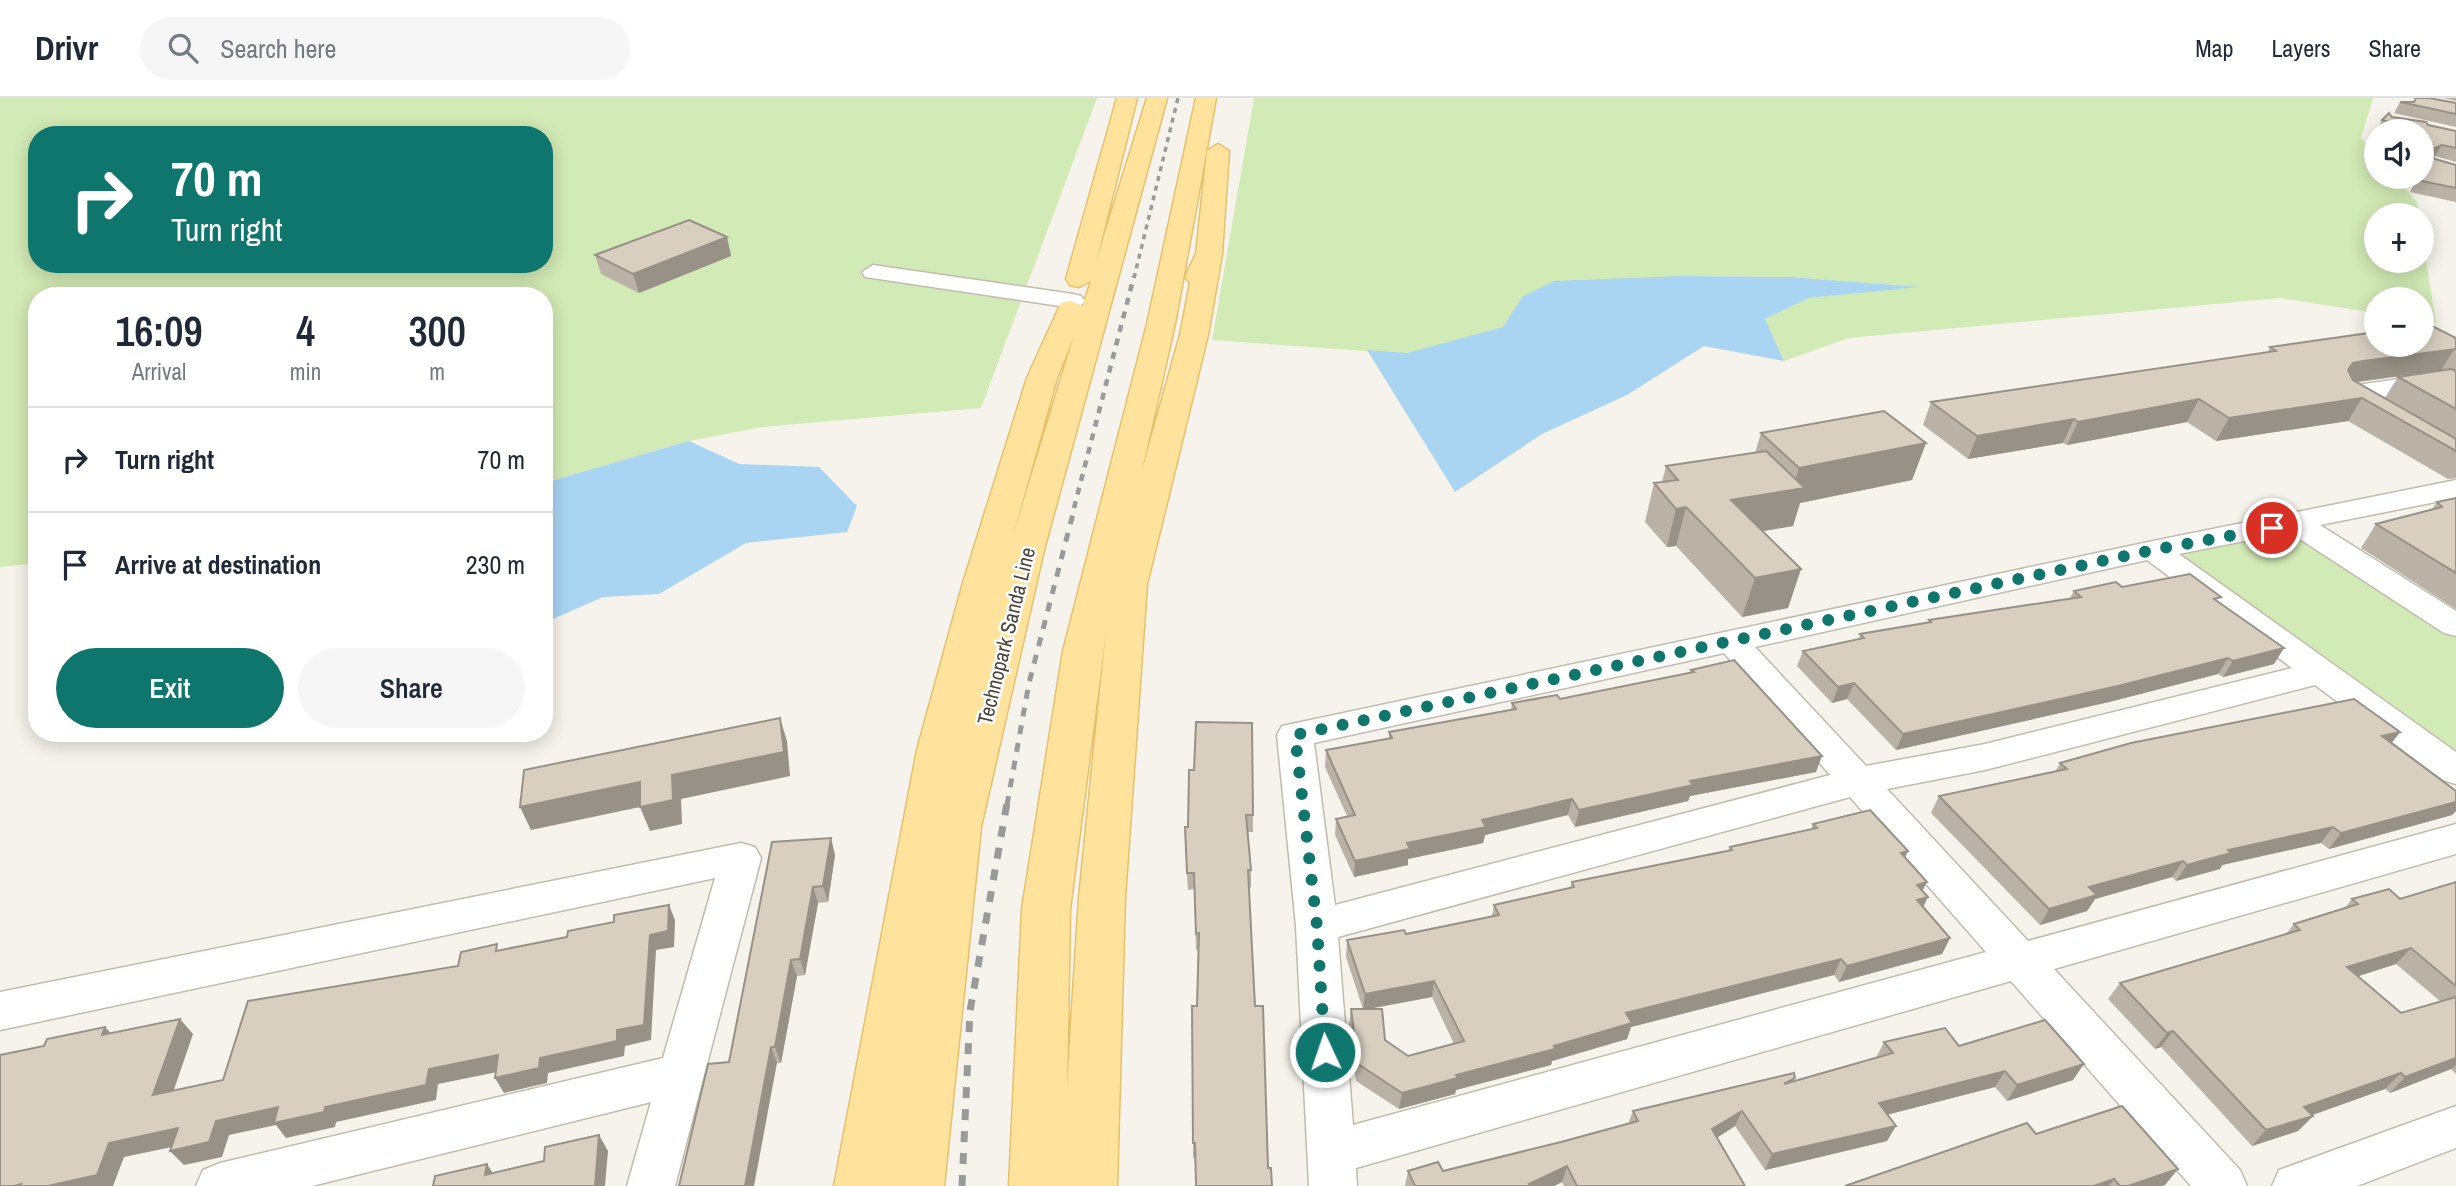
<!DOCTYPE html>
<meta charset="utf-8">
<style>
body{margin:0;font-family:"Archivo Narrow",sans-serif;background:#f6f6f7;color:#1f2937;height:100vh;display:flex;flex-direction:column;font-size:26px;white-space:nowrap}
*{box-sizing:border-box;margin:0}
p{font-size:23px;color:#747a83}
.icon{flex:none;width:38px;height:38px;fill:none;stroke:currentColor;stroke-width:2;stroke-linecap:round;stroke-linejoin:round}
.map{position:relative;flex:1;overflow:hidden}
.panel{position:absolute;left:28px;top:189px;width:525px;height:455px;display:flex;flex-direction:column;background:#fff;border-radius:28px;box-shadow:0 4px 18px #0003}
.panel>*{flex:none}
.banner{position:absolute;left:28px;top:28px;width:525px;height:147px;border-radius:28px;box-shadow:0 4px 18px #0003;background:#0f766e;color:#fff;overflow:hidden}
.buttons{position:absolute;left:2364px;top:21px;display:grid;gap:14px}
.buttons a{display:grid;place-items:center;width:70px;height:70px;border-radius:50%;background:#fff;box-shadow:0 4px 18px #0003;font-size:35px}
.pin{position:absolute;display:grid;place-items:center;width:60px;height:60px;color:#fff;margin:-30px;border:4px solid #fff;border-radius:50%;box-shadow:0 2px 7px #0007}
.me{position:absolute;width:77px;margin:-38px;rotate:357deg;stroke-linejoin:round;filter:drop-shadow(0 0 5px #0008)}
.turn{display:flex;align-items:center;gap:24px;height:147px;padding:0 28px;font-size:32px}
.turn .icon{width:91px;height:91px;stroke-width:2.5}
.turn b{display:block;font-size:49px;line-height:60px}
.eta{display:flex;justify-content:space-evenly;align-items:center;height:119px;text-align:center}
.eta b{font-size:42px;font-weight:600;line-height:49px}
.cta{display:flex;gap:14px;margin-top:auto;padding:14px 28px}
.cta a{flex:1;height:80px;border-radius:42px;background:#0f766e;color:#fff;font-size:28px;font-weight:600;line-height:80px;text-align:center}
.cta a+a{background:#f6f6f7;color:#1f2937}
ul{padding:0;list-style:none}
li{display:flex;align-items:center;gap:21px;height:105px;padding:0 28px;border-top:2px solid #e0e1e3}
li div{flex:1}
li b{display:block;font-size:26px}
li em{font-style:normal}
header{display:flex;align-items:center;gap:42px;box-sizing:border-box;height:98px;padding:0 35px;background:#fff;border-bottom:2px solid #e0e1e3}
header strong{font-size:33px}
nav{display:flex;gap:38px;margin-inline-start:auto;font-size:24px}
.search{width:490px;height:63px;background:#f6f6f7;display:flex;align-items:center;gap:18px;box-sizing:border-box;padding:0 24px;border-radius:38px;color:#747a83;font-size:26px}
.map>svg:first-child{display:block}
.green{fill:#d2eab5;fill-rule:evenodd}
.water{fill:#a9d4f2}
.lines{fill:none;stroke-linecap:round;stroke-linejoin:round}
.minor-casing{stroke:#c2bbae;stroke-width:3}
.major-casing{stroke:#e6c16a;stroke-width:3}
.minor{fill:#fff;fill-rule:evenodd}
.major{fill:#ffe39c;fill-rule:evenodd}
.rail-far3{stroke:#9a9a9a;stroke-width:3.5;stroke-dasharray:5 5;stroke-linecap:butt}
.rail-far2{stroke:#9a9a9a;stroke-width:4.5;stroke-dasharray:7 7;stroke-linecap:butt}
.rail-far1{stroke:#9a9a9a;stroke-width:5;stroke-dasharray:9 9;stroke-linecap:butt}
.rail{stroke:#9a9a9a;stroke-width:7;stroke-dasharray:11 11;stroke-linecap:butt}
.wall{fill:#bab2a6;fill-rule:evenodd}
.shaded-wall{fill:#979187}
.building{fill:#d8cfc1;stroke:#979187;stroke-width:2}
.route{stroke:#0f766e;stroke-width:12;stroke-dasharray:0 21.6}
.labels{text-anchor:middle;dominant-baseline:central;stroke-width:5;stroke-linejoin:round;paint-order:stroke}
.street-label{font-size:21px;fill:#4b4439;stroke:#fff}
</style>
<header>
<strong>Drivr</strong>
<div class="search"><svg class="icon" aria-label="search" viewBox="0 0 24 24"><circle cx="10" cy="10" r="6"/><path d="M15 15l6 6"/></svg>Search here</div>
<nav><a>Map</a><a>Layers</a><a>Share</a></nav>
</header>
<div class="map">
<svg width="2456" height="1088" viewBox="0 0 2456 1088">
<rect width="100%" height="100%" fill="#f6f3ec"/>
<g class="green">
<path d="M0,0H1097L981,310L762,329L689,343L544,385V198H37V465L0,469ZM37,37H544V166H37Z"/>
<polygon points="1254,0 2373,0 2361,40 2376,58 2376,79 2395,79 2417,104 2419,117 2376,117 2376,163 2422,163 2422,136 2436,225 2422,222 2422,201 2376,201 2376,215 2280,200 1849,240 1784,263 1765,221 1809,200 1913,189 1790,179 1682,178 1522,199 1503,229 1407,256 1212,242"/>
<polygon points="2294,432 2456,536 2456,667 2168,460"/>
</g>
<g class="water">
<polygon points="1682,178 1790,179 1919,189 1809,200 1765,221 1784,263 1704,248 1627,297 1542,336 1455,394 1367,252 1407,255 1503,229 1522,199 1554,183"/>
<polygon points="689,343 739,366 819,369 857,408 847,434 746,445 659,496 603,499 544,525 544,385"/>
</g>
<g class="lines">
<defs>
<g id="minor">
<polygon points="873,167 1073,196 1081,198 1085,203 1081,208 1073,210 865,179 862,174"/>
<path d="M2441,275L2456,281V299L2437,291L2375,300L2381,307L2377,313C2362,316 2346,309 2337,296L2341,290L2350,288Z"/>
<path d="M2456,382V400L2320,427L2456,513V538L2444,535L2289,434L2179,456L2456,654V686L2443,682L2315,587L1985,672L1887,691L2028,843L2456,726V756L2054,871L2240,1072L2247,1088H2191L2011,883L1356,1070L1357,1088H1309L1296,828L1277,637L1282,628L2153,443ZM2147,462L2292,570L1985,646L1866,668L1755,549ZM1724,555L1830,677L1335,807L1314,645ZM1850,699L1986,854L1353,1027L1338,839Z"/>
<polygon points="741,745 755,749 761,760 675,1088 627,1088 651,1004 312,1088 196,1088 203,1072 220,1065 663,960 715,780 0,932 0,894"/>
<polygon points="2456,1008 2456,1050 2357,1088 2272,1088 2279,1072"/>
</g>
<g id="major">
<path d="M1117,0H1137L1096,164L1147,0H1167L1044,452L981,729L944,1088H834L917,652L963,485L1027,280L1061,205L1071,203L1083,208L1091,183L1079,189L1070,187L1066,181ZM1074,238L1012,441L1057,280Z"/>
<path d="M1196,0H1216L1175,226L1141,376L1180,237L1190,185L1185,179L1196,156L1207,53L1218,46L1229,53L1222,156L1208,237L1147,486L1125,800L1117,1088H1009L1022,811L1063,553L1147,226ZM1106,533L1079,800L1067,990L1070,811Z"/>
</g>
</defs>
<use href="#minor" class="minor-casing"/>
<use href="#major" class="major-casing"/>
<use href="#minor" class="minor"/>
<use href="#major" class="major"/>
<polyline class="rail-far3" points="1134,180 1178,0"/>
<polyline class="rail-far2" points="1074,410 1134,178"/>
<polyline class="rail-far1" points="1007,707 1029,585 1075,408"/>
<polyline class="rail" points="962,1088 970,913 1007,705"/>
</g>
<g class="wall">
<polygon points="2443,0 2456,0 2456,3"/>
<polygon points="2400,4 2456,5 2456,29 2394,15"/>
<polygon points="2392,19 2456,33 2456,64 2435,58 2433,59 2435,61 2456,67 2456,104 2410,94 2418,79 2415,79 2422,79 2422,61 2424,58 2422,58 2422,33 2376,34 2382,22"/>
<polygon points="727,139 731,158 639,195 601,176 595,157"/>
<path d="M2456,240V380L2448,381L2348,323L2216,343L2187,324L2067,347L2063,345L1968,361L1923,327L1931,304L2268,254L2270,249ZM2441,273L2398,279L2385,300L2357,284Z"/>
<polygon points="1761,335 1926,345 1912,382 1800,405 1793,428 1763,433 1801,471 1788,510 1742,519 1676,448 1667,449 1645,424 1654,385 1662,384 1666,368 1755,355"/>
<polygon points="2456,400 2456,511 2361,450 2376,426 2432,411 2437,404"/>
<polygon points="2122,489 2218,504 2274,566 2223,579 2218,576 2109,604 1896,652 1847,601 1832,605 1797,568 1803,553 1859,541 1860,536 1928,525 1929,522 2070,500 2074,493"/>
<polygon points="1691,572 1816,674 1690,698 1688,703 1575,729 1568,717 1485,737 1483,745 1408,761 1408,767 1354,779 1335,737 1336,721 1347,718 1325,669 1326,652 1389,641 1389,634 1511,612 1512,605 1560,601 1690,575"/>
<polygon points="2400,634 2391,645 2456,693 2456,713 2452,717 2329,751 2321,745 2222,767 2220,771 2176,783 2172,779 2095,801 2087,813 2040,827 1931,715 1939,698 2055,674 2060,665"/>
<polygon points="1189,672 1253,717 1253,734 1248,734 1251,772 1251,789 1249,789 1196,1060 1193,1060 1193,1045 1198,852 1196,852 1194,791 1188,792 1185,745 1188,729"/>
<path d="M1813,726L1905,760L1922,793L1923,809L1950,840L1942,856L1839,884L1834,877L1631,929L1627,941L1552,963L1551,967L1456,992L1455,996L1399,1011L1356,983L1349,927L1351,911H1363L1346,859L1347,842L1406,836L1492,818L1494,807L1570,790L1572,784L1728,753L1730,749L1811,731ZM1432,899L1454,946L1408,958L1385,942L1367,911Z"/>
<polygon points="772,744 835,757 828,804 818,805 805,877 797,878 781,965 729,964"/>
<path d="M2456,784V976L2451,971L2390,995L2385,991L2312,1017L2313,1018L2298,1033L2252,1048L2161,949L2155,951L2108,901L2120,885L2286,836L2294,826L2345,810L2352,801H2400ZM2396,866L2440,903L2401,915L2358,878Z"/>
<polygon points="1884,944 1959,948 2073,982 2007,1003 1995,989 1888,1016 1887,1043 1765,1072 1735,1028 1717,1040 1745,1088 1564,1088 1562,1084 1554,1088 1405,1088 1408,1073 1443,1073 1561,1044 1628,1026 1633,1013 1793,984 1876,960"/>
<polygon points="2036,1036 2165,1087 2161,1088 1845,1088"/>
</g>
<g class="shaded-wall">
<polygon points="2442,47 2435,58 2427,61 2434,50"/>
<polygon points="727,139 731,158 639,195 633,176"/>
<polygon points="2455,250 2441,272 2349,285 2348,272 2353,265"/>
<polygon points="2362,300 2348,323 2216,343 2229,320"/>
<polygon points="2199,301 2187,324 2067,347 2078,324"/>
<polygon points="2074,321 2063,345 1968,361 1977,338"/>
<polygon points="1926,345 1912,382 1800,405 1793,428 1720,440 1731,402 1792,392 1799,370"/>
<polygon points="1686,409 1676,448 1667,449 1676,411"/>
<polygon points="1801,471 1788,510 1742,519 1755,480"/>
<polygon points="2284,550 2274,566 2223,579 2233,563"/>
<polygon points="2228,560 2218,576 2109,604 1896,652 1903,636"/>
<polygon points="1854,585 1847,601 1832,605 1838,589"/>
<polygon points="780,620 787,643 790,678 681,701 682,726 650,733 640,709 531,732 520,709 672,677"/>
<polygon points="2400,634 2388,650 2382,638"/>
<polygon points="1822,658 1816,674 1690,698 1688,703 1575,729 1579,712 1690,683"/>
<polygon points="1572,701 1568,717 1485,737 1483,745 1408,761 1408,767 1354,779 1355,763 1407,745 1482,722"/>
<polygon points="2456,704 2456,713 2452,717 2329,751 2341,735"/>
<polygon points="2333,729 2321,745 2222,767 2220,771 2176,783 2187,767 2228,752"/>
<polygon points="831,740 835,757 828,804 823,788"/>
<polygon points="1908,753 1901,770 1901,755"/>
<polygon points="2183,763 2172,779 2095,801 2087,813 2040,827 2049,811 2089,789"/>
<polygon points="1927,784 1918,801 1917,787"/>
<polygon points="813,789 818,805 805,877 800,861"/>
<polygon points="1928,799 1920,816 1917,802"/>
<polygon points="669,807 675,822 674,849 656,852 651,942 625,948 624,958 548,975 547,985 504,995 495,980 540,960 617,932 650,837"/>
<polygon points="1950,840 1942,856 1839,884 1847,868"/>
<polygon points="2411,850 2396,866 2334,886 2347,869"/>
<polygon points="1841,861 1834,877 1631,929 1627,941 1552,963 1551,967 1456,992 1455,996 1399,1011 1402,995 1456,977 1554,948 1626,915"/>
<polygon points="791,862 797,878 781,965 775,949"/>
<polygon points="1434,883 1432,899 1363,912 1365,896"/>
<polygon points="180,921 193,936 167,1012 153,997"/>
<polygon points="105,929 119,944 102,937"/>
<polygon points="2173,933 2161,949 2155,951 2167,935"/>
<polygon points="771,949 777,965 754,1088 745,1088"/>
<polygon points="498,957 507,972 438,986 436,1002 336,1024 335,1029 286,1040 276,1027 229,1037 222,1059 184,1067 170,1053 216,1023 278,1009 429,971"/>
<polygon points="2456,960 2456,967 2451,971 2390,995 2405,979"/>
<polygon points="2084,966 2073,982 2007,1003 2017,987"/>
<polygon points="2005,973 1995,989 1871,1021 1879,1005"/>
<polygon points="2401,975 2385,991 2290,1025 2304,1009"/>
<polygon points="1742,1013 1735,1028 1705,1047 1712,1031"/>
<polygon points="2313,1018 2298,1033 2252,1048 2266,1032"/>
<polygon points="1896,1028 1887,1043 1765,1072 1772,1056"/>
<polygon points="178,1030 191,1045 124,1059 113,1088 48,1088 109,1045"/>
<polygon points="599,1037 608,1053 605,1088 595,1088"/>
<polygon points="487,1066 497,1082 485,1077"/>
<polygon points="1567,1068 1562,1084 1554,1088 1528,1088 1529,1086"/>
<polygon points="2178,1071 2165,1087 2161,1088 2128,1088"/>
<polygon points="2114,1081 2109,1088 2094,1088"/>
</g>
<g class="building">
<polygon points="2416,0 2429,0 2456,5 2456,16 2400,4 2414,4"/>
<polygon points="2389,15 2392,19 2426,24 2428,27 2456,33 2456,50 2442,47 2434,50 2430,55 2435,61 2456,67 2456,90 2417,82 2419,79 2422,79 2422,73 2425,67 2422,67 2422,61 2432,47 2422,44 2422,42 2425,40 2422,39 2422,33 2413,33 2415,31 2382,22"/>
<polygon points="689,122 727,139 633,176 595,157"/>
<polygon points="2428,226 2456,240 2456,251 2363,263 2353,265 2348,272 2353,282 2456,341 2456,353 2362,300 2229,320 2199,301 2078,324 2074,321 1977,338 1931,304 2276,253 2270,249 2376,234 2376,247 2422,247 2422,227"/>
<polygon points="2451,271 2456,273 2456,311 2398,279"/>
<polygon points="1884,313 1926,345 1799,370 1761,335"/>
<polygon points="1766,353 1805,390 1731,402 1801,471 1755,480 1686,409 1676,411 1654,385 1678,382 1666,368"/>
<polygon points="2456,400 2456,475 2376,426 2442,409 2437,404"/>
<polygon points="2190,476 2221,499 2214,501 2284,550 2233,563 2228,560 2118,588 1903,636 1854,585 1838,589 1803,553 1864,540 1860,536 1931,524 1929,522 2081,499 2074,493 2116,484 2122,489"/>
<polygon points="1734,562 1822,658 1690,683 1693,687 1579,712 1572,701 1482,722 1486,729 1407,745 1410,751 1355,763 1336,721 1355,717 1326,652 1392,640 1389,634 1516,611 1512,605 1557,597 1560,601 1694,574 1691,572"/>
<polygon points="2354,601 2400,634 2382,638 2456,693 2456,704 2341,735 2333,729 2228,752 2231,755 2187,767 2183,763 2089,789 2097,797 2049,811 1939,698 2067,671 2060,665 2131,645"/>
<polygon points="780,620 784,654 672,677 673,702 640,709 640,684 520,709 524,672"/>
<polygon points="1196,624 1252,625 1253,717 1246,717 1251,772 1248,772 1255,908 1263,908 1268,1070 1271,1070 1272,1088 1196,1088 1195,1045 1193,1045 1192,908 1197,908 1199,835 1196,836 1194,775 1187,775 1185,729 1188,729 1189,672 1194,672"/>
<polygon points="1870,712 1908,753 1901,755 1927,784 1917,787 1928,799 1917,802 1950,840 1847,868 1841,861 1626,915 1632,925 1554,948 1555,951 1456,977 1458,980 1402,995 1358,966 1351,911 1382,911 1385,942 1408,958 1464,943 1434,883 1365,896 1347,842 1404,832 1406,836 1499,817 1494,807 1574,789 1572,784 1732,752 1730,749 1817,730 1813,726"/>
<polygon points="831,740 823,788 813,789 800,861 791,862 775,949 771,949 745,1088 679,1088 708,966 729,964 772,744"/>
<polygon points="2456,784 2456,888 2411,850 2347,869 2401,915 2456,899 2456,960 2405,979 2401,975 2304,1009 2313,1018 2266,1032 2173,933 2167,935 2120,885 2300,832 2294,826 2358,806 2352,801 2389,791 2400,801"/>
<polygon points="669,807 668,833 650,837 644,927 617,932 617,943 540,960 539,970 495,980 498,957 429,971 426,987 325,1009 324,1014 274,1025 278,1009 216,1023 209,1044 170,1053 178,1030 109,1045 97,1077 48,1088 20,1088 21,1086 14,1088 0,1088 0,957 44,948 47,941 105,929 102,937 180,921 153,997 223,982 248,903 458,868 461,854 497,846 496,853 567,839 568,833 614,824 614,817"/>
<polygon points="2045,922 2084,966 2017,987 2005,973 1879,1005 1896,1028 1772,1056 1742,1013 1712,1031 1745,1088 1577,1088 1567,1068 1529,1086 1530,1088 1415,1088 1408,1073 1438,1064 1443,1073 1561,1044 1638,1023 1633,1013 1794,975 1795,980 1784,986 1893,955 1884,944 1945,930 1959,948"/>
<polygon points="2122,1008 2178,1071 2128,1088 2120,1088 2114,1081 2094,1088 1845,1088 2027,1025 2036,1036"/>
<polygon points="599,1037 595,1088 433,1088 435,1078 487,1066 485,1077 544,1063 545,1049"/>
</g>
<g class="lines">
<polyline class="route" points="1325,954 1317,828 1295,637 2153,452 2272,430"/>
</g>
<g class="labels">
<g class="street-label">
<text transform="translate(1006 538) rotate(-76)">Technopark Sanda Line</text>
</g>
</g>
</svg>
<div class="buttons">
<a><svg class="icon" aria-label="sound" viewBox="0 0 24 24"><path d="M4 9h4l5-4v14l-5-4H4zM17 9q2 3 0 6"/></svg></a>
<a>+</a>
<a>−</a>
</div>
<div class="pin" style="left:2272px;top:430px;background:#d93025"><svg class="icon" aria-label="arrive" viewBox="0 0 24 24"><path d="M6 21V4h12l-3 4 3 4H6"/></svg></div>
<svg class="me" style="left:1325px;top:954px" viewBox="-20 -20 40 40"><circle r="17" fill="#0f766e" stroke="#fff" stroke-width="3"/><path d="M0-11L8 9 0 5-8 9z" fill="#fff"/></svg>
<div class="banner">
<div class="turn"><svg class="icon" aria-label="right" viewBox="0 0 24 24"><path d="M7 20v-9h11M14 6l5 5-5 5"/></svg><div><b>70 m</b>Turn right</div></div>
</div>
<section class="panel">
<div class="eta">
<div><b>16:09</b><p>Arrival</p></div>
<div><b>4</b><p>min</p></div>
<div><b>300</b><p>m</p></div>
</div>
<ul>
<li><svg class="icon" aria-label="right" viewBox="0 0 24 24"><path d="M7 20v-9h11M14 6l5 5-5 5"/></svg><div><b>Turn right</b></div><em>70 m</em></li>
<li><svg class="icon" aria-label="arrive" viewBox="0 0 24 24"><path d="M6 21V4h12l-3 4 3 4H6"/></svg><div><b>Arrive at destination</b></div><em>230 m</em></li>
</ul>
<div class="cta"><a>Exit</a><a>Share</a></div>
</section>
</div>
